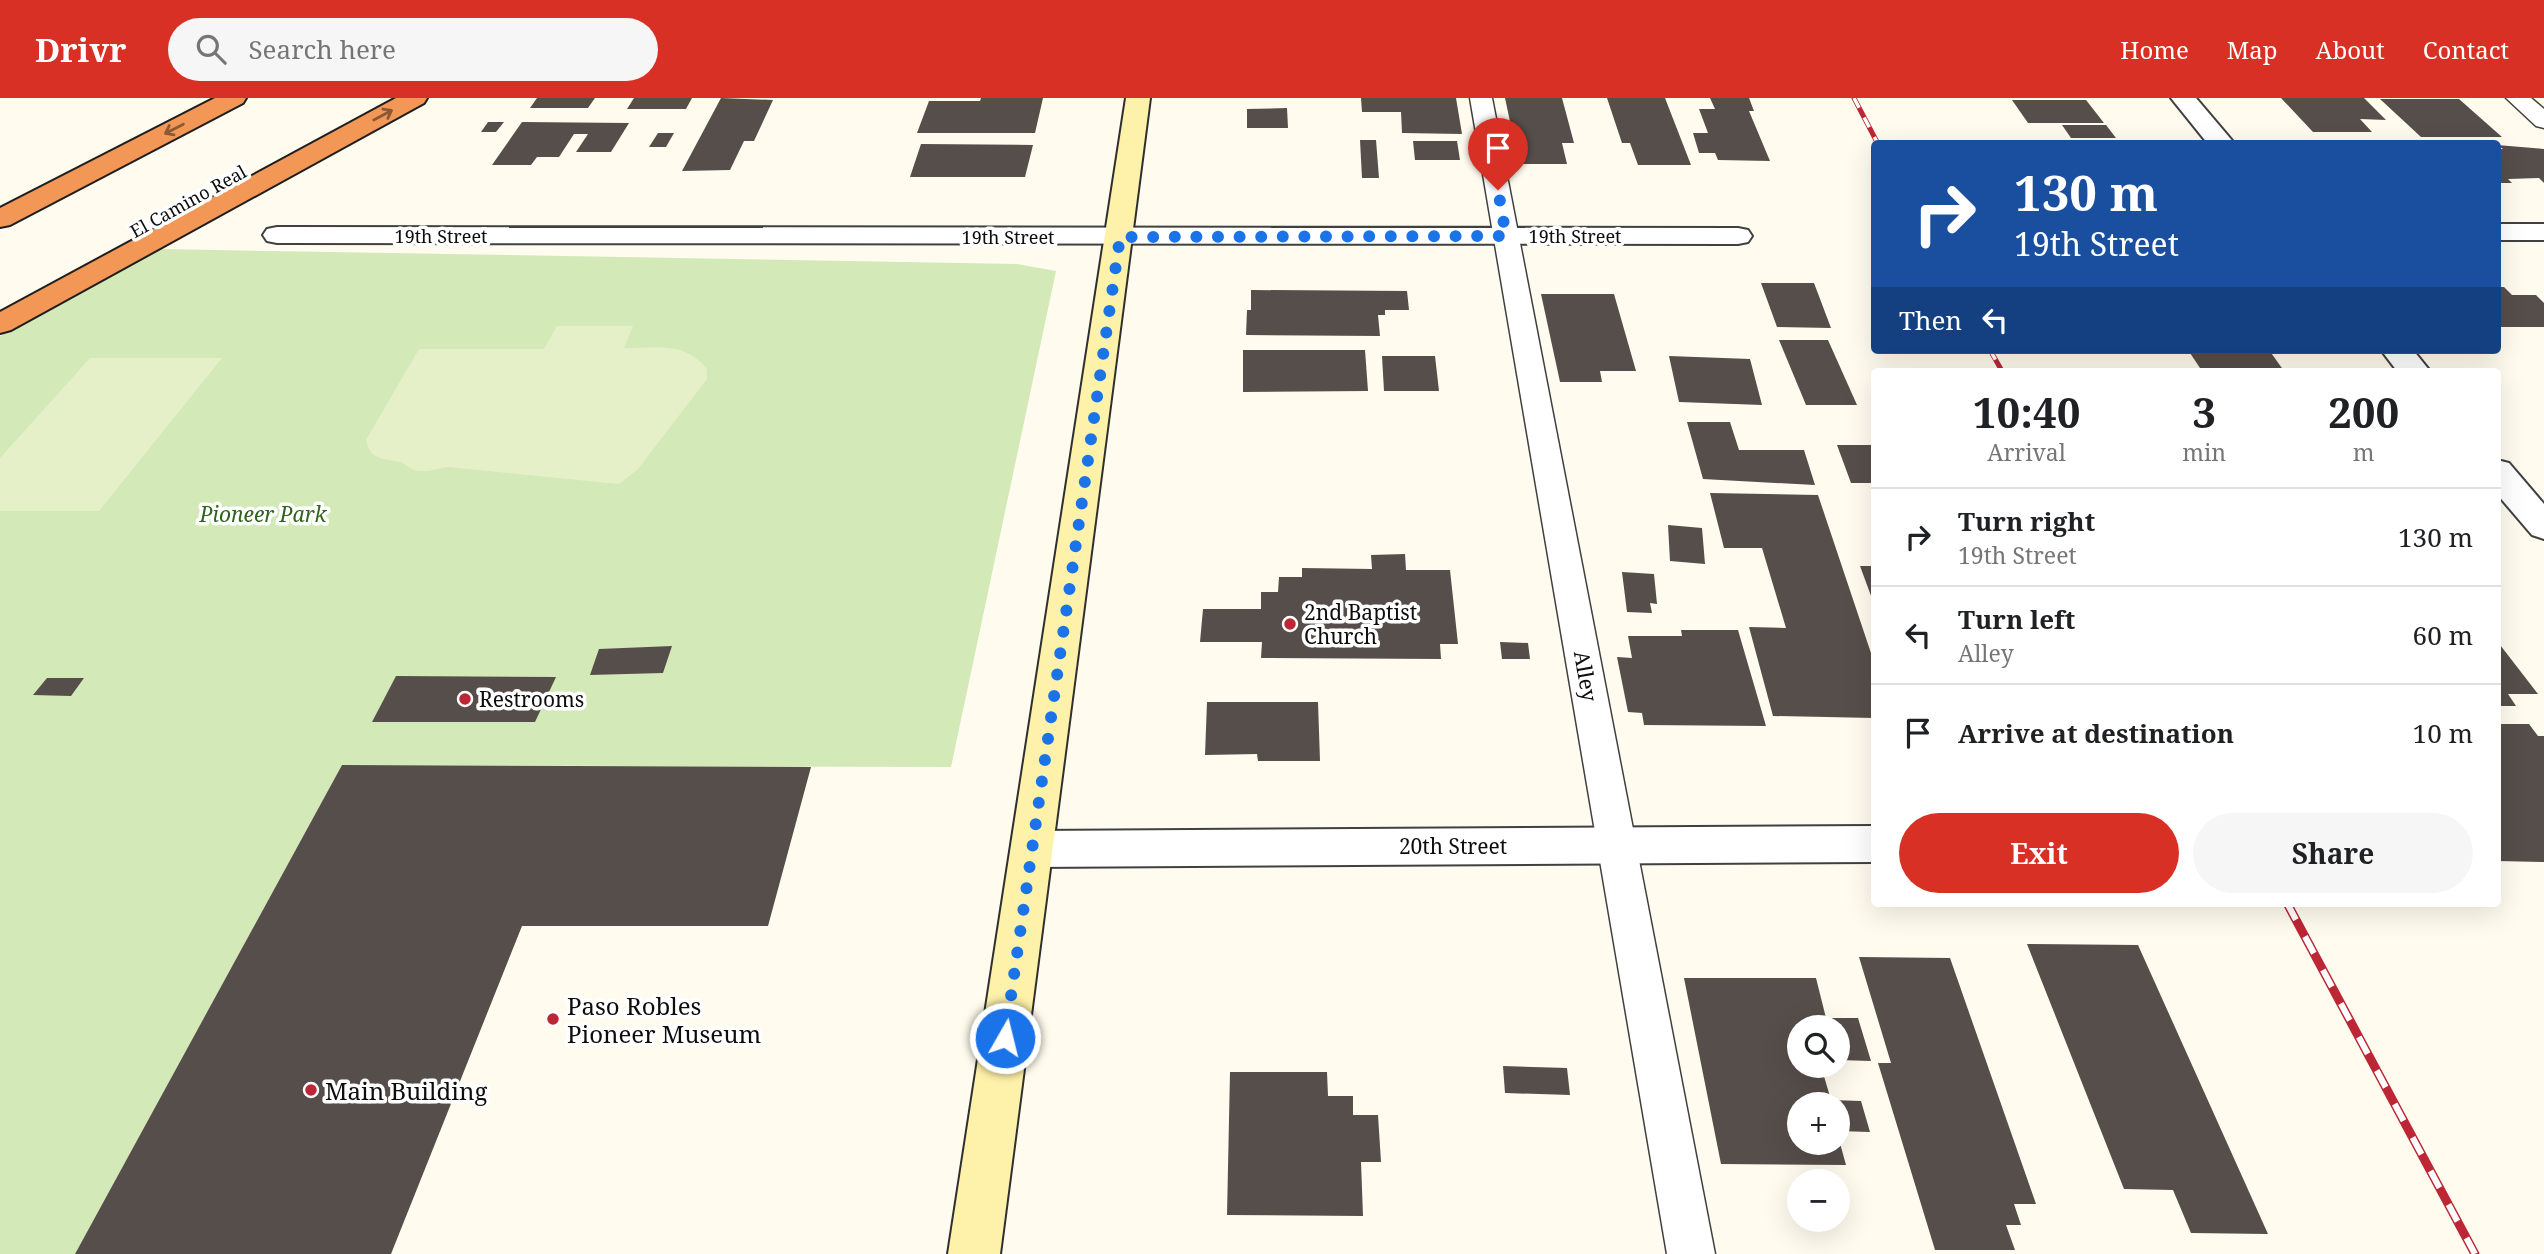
<!DOCTYPE html>
<meta charset="utf-8">
<style>
body{margin:0;font-family:"Noto Serif",serif;background:#f6f6f6;color:#202124;height:100vh;display:flex;flex-direction:column;font-size:26px;white-space:nowrap}
*{box-sizing:border-box;margin:0}
p{font-size:23px;color:#757577}
.icon{flex:none;width:38px;height:38px;fill:none;stroke:currentColor;stroke-width:2;stroke-linecap:round;stroke-linejoin:round}
.map{position:relative;flex:1;overflow:hidden}
.sheet{position:absolute;left:1871px;top:270px;width:630px;height:539px;display:flex;flex-direction:column;background:#fff;border-radius:7px;box-shadow:0 7px 28px #0002}
.sheet>*{flex:none}
.banner{position:absolute;left:1871px;top:42px;width:630px;height:214px;border-radius:7px;box-shadow:0 7px 28px #0002;background:#1a4fa0;color:#fff;overflow:hidden}
.buttons{position:absolute;left:1787px;top:917px;display:grid;gap:14px}
.buttons a{display:grid;place-items:center;width:63px;height:63px;border-radius:50%;background:#fff;box-shadow:0 7px 28px #0002;font-size:35px}
.pin{position:absolute;display:grid;place-items:center;width:60px;height:60px;color:#fff;margin:-72px -30px;border-radius:50% 50% 50% 0;rotate:-45deg;box-shadow:0 0 7px #0007}
.pin .icon{rotate:45deg}
.me{position:absolute;width:77px;margin:-38px;rotate:8deg;stroke-linejoin:round;filter:drop-shadow(0 0 5px #0008)}
.turn{display:flex;align-items:center;gap:24px;height:147px;padding:0 28px;font-size:32px}
.turn .icon{width:91px;height:91px;stroke-width:2.5}
.turn b{display:block;font-size:49px;line-height:60px}
.then{display:flex;align-items:center;height:66px;padding:0 28px;background:#0003;gap:14px;font-size:26px}
.eta{display:flex;justify-content:space-evenly;align-items:center;height:119px;text-align:center}
.eta b{font-size:42px;font-weight:700;line-height:49px}
.cta{display:flex;gap:14px;margin-top:auto;padding:14px 28px}
.cta a{flex:1;height:80px;border-radius:42px;background:#d93025;color:#fff;font-size:28px;font-weight:700;line-height:80px;text-align:center}
.cta a+a{background:#f6f6f6;color:#202124}
ul{padding:0;list-style:none}
li{display:flex;align-items:center;gap:21px;height:98px;padding:0 28px;border-top:2px solid #e0e0e0}
li div{flex:1}
li b{display:block;font-size:26px}
li em{font-style:normal}
header{display:flex;align-items:center;gap:42px;box-sizing:border-box;height:98px;padding:0 35px;background:#d93025;color:#fff}
header strong{font-size:33px}
nav{display:flex;gap:38px;margin-inline-start:auto;font-size:24px}
.search{width:490px;height:63px;background:#f6f6f6;display:flex;align-items:center;gap:18px;box-sizing:border-box;padding:0 24px;border-radius:38px;color:#757577;font-size:26px}
.map>svg:first-child{display:block}
.green{fill:#d4e9b8}
.pitch{fill:#e5f0c9}
.building{fill:#564e4a}
.lines{fill:none;stroke-linecap:round;stroke-linejoin:round}
.service-casing{stroke:#404040;stroke-width:3}
.minor-casing{stroke:#404040;stroke-width:4}
.tertiary-casing{stroke:#404040;stroke-width:4}
.secondary-casing{stroke:#2f2f2f;stroke-width:4}
.motorway-casing{stroke:#1e1e1e;stroke-width:4}
.service{fill:#fff;fill-rule:evenodd}
.minor{fill:#fff;fill-rule:evenodd}
.tertiary{fill:#fff;fill-rule:evenodd}
.secondary{fill:#fef1a9;fill-rule:evenodd}
.motorway{fill:#f39757;fill-rule:evenodd}
.rail-far1-casing{stroke:#bc2635;stroke-width:5}
.rail-casing{stroke:#bc2635;stroke-width:9}
.rail-far1{stroke:#fff;stroke-width:3.5;stroke-dasharray:11;stroke-linecap:butt}
.rail{stroke:#fff;stroke-width:6;stroke-dasharray:19;stroke-linecap:butt}
.oneway{stroke:#8c5936}
.route{stroke:#1a73e8;stroke-width:12;stroke-dasharray:0 21.6}
.poi-dot{fill:#bc2635;stroke:#fff;stroke-width:2.5}
.labels{text-anchor:middle;dominant-baseline:central;stroke-width:7;stroke-linejoin:round;paint-order:stroke}
.far-street-label{font-size:18px;fill:#0d0d0d;stroke:#fff}
.park-label{font-size:21px;font-style:italic;fill:#30641e;stroke:#fff}
.poi-label{font-size:21px;fill:#0d0d0d;stroke:#fff;text-anchor:start}
.street-label{font-size:21px;fill:#0d0d0d;stroke:#fff}
.near-poi-label{font-size:24px;fill:#0d0d0d;stroke:#fff;text-anchor:start}
</style>
<header>
<strong>Drivr</strong>
<div class="search"><svg class="icon" aria-label="search" viewBox="0 0 24 24"><circle cx="10" cy="10" r="6"/><path d="M15 15l6 6"/></svg>Search here</div>
<nav><a>Home</a><a>Map</a><a>About</a><a>Contact</a></nav>
</header>
<div class="map">
<svg width="2544" height="1156" viewBox="0 0 2544 1156">
<rect width="100%" height="100%" fill="#fffbee"/>
<polygon class="green" points="161,151 1017,166 1056,173 951,669 342,667 75,1156 0,1156 0,238"/>
<g class="pitch">
<path d="M557,228H633L624,250C656,250 685,243 707,271V281L638,371L619,386L448,369C439,370 429,374 420,373C411,373 407,366 400,364C382,360 370,362 366,342L419,251H544Z"/>
<polygon points="90,260 222,260 99,413 0,413 0,360"/>
</g>
<g class="building">
<polygon points="537,0 595,0 588,10 530,10"/>
<polygon points="634,0 692,0 686,11 627,11"/>
<polygon points="721,0 773,2 754,43 744,43 730,72 682,73"/>
<polygon points="981,0 1043,0 1035,35 917,35 929,3 980,3"/>
<polygon points="1361,0 1456,0 1462,36 1402,35 1401,14 1362,14"/>
<polygon points="1505,0 1562,0 1574,45 1562,45 1567,66 1519,66"/>
<polygon points="1607,0 1665,0 1691,67 1638,67 1630,45 1622,45"/>
<polygon points="1710,0 1749,0 1754,13 1749,13 1770,63 1718,62 1715,55 1699,55 1693,35 1708,35 1699,11 1715,11"/>
<polygon points="2281,0 2364,0 2386,22 2360,21 2372,34 2313,34"/>
<polygon points="2380,1 2459,1 2502,39 2421,39"/>
<polygon points="2012,2 2086,2 2104,25 2028,25"/>
<polygon points="1287,10 1288,30 1247,30 1247,11"/>
<polygon points="488,24 504,24 496,34 481,34"/>
<polygon points="522,24 629,25 611,54 576,54 588,36 574,36 559,59 537,59 531,67 492,67"/>
<polygon points="2062,27 2106,27 2116,40 2071,40"/>
<polygon points="658,35 674,35 666,49 649,49"/>
<polygon points="1360,42 1376,42 1379,80 1362,80"/>
<polygon points="1413,43 1457,43 1460,62 1415,62"/>
<polygon points="921,46 1033,47 1025,79 910,79"/>
<polygon points="2497,47 2544,51 2544,85 2539,80 2508,81 2512,85 2497,85 2497,51 2503,51"/>
<polygon points="1761,185 1814,185 1831,230 1777,229"/>
<polygon points="2497,189 2504,189 2512,197 2536,197 2544,205 2544,229 2497,229"/>
<polygon points="1251,192 1407,193 1409,212 1385,212 1385,217 1378,217 1380,238 1246,237 1247,212 1251,212"/>
<polygon points="1541,196 1614,196 1636,273 1600,273 1602,284 1560,284"/>
<polygon points="1779,242 1828,242 1857,307 1806,307"/>
<polygon points="1243,252 1365,252 1368,293 1243,294"/>
<polygon points="2188,252 2269,252 2284,273 2202,273"/>
<polygon points="1382,258 1435,258 1439,293 1384,293"/>
<polygon points="1669,258 1750,261 1762,307 1679,304"/>
<polygon points="1687,324 1730,324 1739,352 1804,352 1815,387 1703,381"/>
<polygon points="1837,347 1874,347 1874,385 1851,385"/>
<polygon points="1710,395 1818,397 1874,564 1874,620 1773,618 1749,529 1786,530 1762,450 1724,450"/>
<polygon points="1668,427 1702,430 1705,466 1670,463"/>
<polygon points="1405,456 1406,472 1450,472 1458,546 1440,546 1441,561 1261,560 1262,544 1200,544 1203,511 1261,511 1261,494 1278,494 1279,479 1302,479 1302,470 1372,471 1371,457"/>
<polygon points="1860,468 1874,468 1874,506"/>
<polygon points="1622,474 1654,476 1657,506 1650,505 1652,515 1627,514"/>
<polygon points="1681,532 1738,532 1766,628 1644,627 1642,615 1628,614 1617,559 1632,560 1628,538 1682,538"/>
<polygon points="2497,543 2538,596 2508,596 2516,608 2497,608"/>
<polygon points="1500,544 1528,545 1530,561 1502,561"/>
<polygon points="672,548 663,575 590,577 599,551"/>
<polygon points="396,578 556,579 535,624 372,624"/>
<polygon points="47,580 84,580 71,598 33,597"/>
<polygon points="1207,604 1318,604 1320,663 1258,663 1257,656 1205,657"/>
<polygon points="2497,626 2529,626 2538,638 2544,638 2544,764 2497,763"/>
<polygon points="342,667 811,669 768,828 522,828 391,1156 75,1156"/>
<polygon points="2027,846 2138,847 2268,1136 2191,1135 2173,1092 2124,1091"/>
<polygon points="1859,859 1950,860 2036,1106 2014,1106 2021,1127 2006,1127 2015,1152 1935,1152 1878,965 1891,965"/>
<polygon points="1684,880 1816,880 1826,920 1858,920 1871,963 1838,962 1838,929 1799,929 1799,968 1821,968 1831,1002 1861,1003 1870,1034 1838,1033 1838,1006 1799,1006 1799,1045 1838,1045 1838,1038 1846,1067 1721,1066"/>
<polygon points="1503,968 1567,970 1570,997 1505,995"/>
<polygon points="1230,974 1327,974 1328,998 1353,998 1353,1017 1378,1017 1381,1064 1361,1064 1363,1118 1227,1117"/>
</g>
<g class="lines">
<defs>
<g id="service">
<polygon points="1470,0 1492,0 1715,1156 1667,1156"/>
<polygon points="2506,0 2531,0 2544,11 2544,30 2536,28"/>
</g>
<g id="minor">
<rect x="2497" y="126" width="47" height="16"/>
<polygon points="277,129 1738,130 1748,132 1752,138 1748,144 1738,146 277,145 267,143 263,137 267,131"/>
<polygon points="1874,728 1874,764 1032,769 1017,764 1011,751 1017,738 1032,733"/>
</g>
<g id="tertiary">
<polygon points="2171,0 2196,0 2235,46 2208,46"/>
<polygon points="2381,252 2413,252 2430,273 2397,273"/>
<polygon points="2497,362 2509,365 2544,406 2544,441 2532,437 2497,396"/>
</g>
<polygon id="secondary" points="1126,0 1150,0 1000,1156 948,1156"/>
<g id="motorway">
<polygon points="215,0 246,0 243,5 10,127 0,129 0,110"/>
<polygon points="396,0 427,0 424,5 11,232 0,235 0,214"/>
</g>
</defs>
<use href="#service" class="service-casing"/>
<use href="#minor" class="minor-casing"/>
<use href="#tertiary" class="tertiary-casing"/>
<use href="#secondary" class="secondary-casing"/>
<use href="#motorway" class="motorway-casing"/>
<use href="#service" class="service"/>
<use href="#minor" class="minor"/>
<use href="#tertiary" class="tertiary"/>
<use href="#secondary" class="secondary"/>
<use href="#motorway" class="motorway"/>
<defs>
<g id="rail-far1">
<polyline points="1854,0 1878,46"/>
<polyline points="1990,252 2002,273"/>
</g>
<polyline id="rail" points="2287,805 2475,1156"/>
</defs>
<use href="#rail-far1" class="rail-far1-casing"/>
<use href="#rail" class="rail-casing"/>
<use href="#rail-far1" class="rail-far1"/>
<use href="#rail" class="rail"/>
</g>
<defs><path id="oneway-shaft" d="M-6 0H5M1.5-3L5.5 0L1.5 3" fill="none" stroke-width="1.6" stroke-linecap="round" stroke-linejoin="round" transform="scale(1.75)"/></defs>
<g class="oneway">
<use href="#oneway-shaft" transform="translate(383 17) rotate(-28)"/>
<use href="#oneway-shaft" transform="translate(174 31) rotate(153)"/>
</g>
<g class="lines">
<polyline class="route" points="1005,940 1120,139 1506,138 1498,92"/>
</g>
<g class="poi-dot">
<circle cx="1290" cy="526" r="7"/>
<circle cx="465" cy="601" r="7"/>
<circle cx="553" cy="921" r="7"/>
<circle cx="311" cy="992" r="7"/>
</g>
<g class="labels">
<g class="far-street-label">
<text transform="translate(188 103) rotate(-29)">El Camino Real</text>
<text x="441" y="138">19th Street</text>
<text x="1575" y="138">19th Street</text>
<text x="1008" y="139">19th Street</text>
</g>
<g class="park-label">
<text x="263" y="416">Pioneer Park</text>
</g>
<g class="poi-label">
<text x="1304" y="514">2nd Baptist<tspan x="1304" dy="24">Church</tspan></text>
<text x="479" y="601">Restrooms</text>
</g>
<g class="street-label">
<text transform="translate(1586 578) rotate(80)">Alley</text>
<text x="1453" y="748">20th Street</text>
</g>
<g class="near-poi-label">
<text x="567" y="907">Paso Robles<tspan x="567" dy="28">Pioneer Museum</tspan></text>
<text x="325" y="992">Main Building</text>
</g>
</g>
</svg>
<div class="buttons">
<a><svg class="icon" aria-label="search" viewBox="0 0 24 24"><circle cx="10" cy="10" r="6"/><path d="M15 15l6 6"/></svg></a>
<a>+</a>
<a>−</a>
</div>
<div class="pin" style="left:1498px;top:92px;background:#d93025"><svg class="icon" aria-label="arrive" viewBox="0 0 24 24"><path d="M6 21V4h12l-3 4 3 4H6"/></svg></div>
<svg class="me" style="left:1005px;top:940px" viewBox="-20 -20 40 40"><circle r="17" fill="#1a73e8" stroke="#fff" stroke-width="3"/><path d="M0-11L8 9 0 5-8 9z" fill="#fff"/></svg>
<div class="banner">
<div class="turn"><svg class="icon" aria-label="right" viewBox="0 0 24 24"><path d="M7 20v-9h11M14 6l5 5-5 5"/></svg><div><b>130 m</b>19th Street</div></div>
<div class="then">Then<svg class="icon" aria-label="left" viewBox="0 0 24 24"><path d="M17 20v-9H6M10 6l-5 5 5 5"/></svg></div>
</div>
<section class="sheet">
<div class="eta">
<div><b>10:40</b><p>Arrival</p></div>
<div><b>3</b><p>min</p></div>
<div><b>200</b><p>m</p></div>
</div>
<ul>
<li><svg class="icon" aria-label="right" viewBox="0 0 24 24"><path d="M7 20v-9h11M14 6l5 5-5 5"/></svg><div><b>Turn right</b><p>19th Street</p></div><em>130 m</em></li>
<li><svg class="icon" aria-label="left" viewBox="0 0 24 24"><path d="M17 20v-9H6M10 6l-5 5 5 5"/></svg><div><b>Turn left</b><p>Alley</p></div><em>60 m</em></li>
<li><svg class="icon" aria-label="arrive" viewBox="0 0 24 24"><path d="M6 21V4h12l-3 4 3 4H6"/></svg><div><b>Arrive at destination</b></div><em>10 m</em></li>
</ul>
<div class="cta"><a>Exit</a><a>Share</a></div>
</section>
</div>
